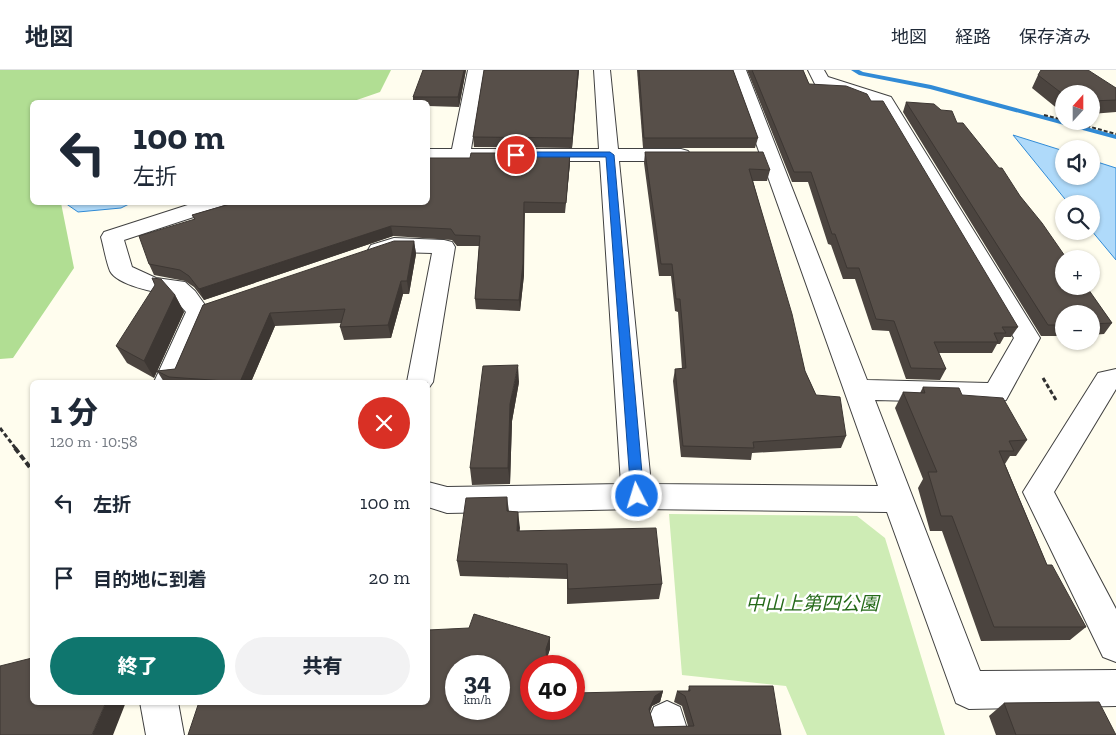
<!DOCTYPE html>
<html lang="ja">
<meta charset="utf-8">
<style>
body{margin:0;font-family:"Zilla Slab","Noto Sans JP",serif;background:#f2f2f3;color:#1f2937;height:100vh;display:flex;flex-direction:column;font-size:19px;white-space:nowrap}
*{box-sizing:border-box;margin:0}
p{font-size:16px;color:#747a83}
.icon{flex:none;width:28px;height:28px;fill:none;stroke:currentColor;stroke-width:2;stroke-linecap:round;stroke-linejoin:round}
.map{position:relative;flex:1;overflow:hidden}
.side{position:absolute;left:30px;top:310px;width:400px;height:325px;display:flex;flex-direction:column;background:#fff;border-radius:8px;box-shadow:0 1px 4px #0004}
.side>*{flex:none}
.top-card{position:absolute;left:30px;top:30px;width:400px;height:105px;border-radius:8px;box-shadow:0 1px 4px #0004;background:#fff;color:#1f2937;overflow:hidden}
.needle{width:32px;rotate:21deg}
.buttons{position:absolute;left:1055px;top:15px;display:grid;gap:10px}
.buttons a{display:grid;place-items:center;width:45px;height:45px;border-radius:50%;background:#fff;box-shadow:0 1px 4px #0004;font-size:25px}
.speed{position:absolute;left:445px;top:585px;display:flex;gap:10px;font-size:25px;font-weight:700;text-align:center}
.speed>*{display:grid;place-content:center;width:65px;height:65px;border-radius:50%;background:#fff;box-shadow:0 1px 4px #0004;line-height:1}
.speed small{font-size:12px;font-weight:400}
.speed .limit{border:8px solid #d22;background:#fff;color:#111}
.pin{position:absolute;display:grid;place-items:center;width:42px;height:42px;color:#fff;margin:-21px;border:2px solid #fff;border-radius:50%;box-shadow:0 1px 5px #0007}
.me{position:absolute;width:55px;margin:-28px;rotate:355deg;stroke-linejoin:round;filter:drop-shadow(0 0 4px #0008)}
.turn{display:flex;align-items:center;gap:18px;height:105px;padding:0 20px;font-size:22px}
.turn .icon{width:65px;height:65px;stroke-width:2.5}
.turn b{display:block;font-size:35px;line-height:42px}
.round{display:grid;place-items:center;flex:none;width:52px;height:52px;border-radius:26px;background:#f2f2f3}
.overview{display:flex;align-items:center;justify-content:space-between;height:85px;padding:0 20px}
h1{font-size:30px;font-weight:800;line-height:38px}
.action{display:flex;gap:10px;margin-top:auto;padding:10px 20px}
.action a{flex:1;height:58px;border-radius:30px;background:#0f766e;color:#fff;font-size:20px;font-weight:800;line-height:58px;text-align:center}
.action a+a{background:#f2f2f3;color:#1f2937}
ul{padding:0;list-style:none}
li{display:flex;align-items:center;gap:15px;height:75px;padding:0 20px}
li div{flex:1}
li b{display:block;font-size:19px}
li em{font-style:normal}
header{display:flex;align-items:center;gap:30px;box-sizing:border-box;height:70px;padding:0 25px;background:#fff;border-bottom:1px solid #e0e1e3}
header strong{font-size:24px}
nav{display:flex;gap:28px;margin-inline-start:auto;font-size:18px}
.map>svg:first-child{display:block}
.green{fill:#ceecb5}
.forest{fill:#b1de93}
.water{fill:#afdafa;stroke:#318bd6}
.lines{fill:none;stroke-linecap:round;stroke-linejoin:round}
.stream{fill:#318bd6;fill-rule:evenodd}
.minor-casing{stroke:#414141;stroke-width:2}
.path-far2{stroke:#303030;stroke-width:2;stroke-dasharray:4 2;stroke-linecap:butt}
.path-far1{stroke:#303030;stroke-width:3;stroke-dasharray:4.5 2.5;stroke-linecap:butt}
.path{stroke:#303030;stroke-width:4;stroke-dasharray:6 3;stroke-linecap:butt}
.minor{fill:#fff;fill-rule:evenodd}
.wall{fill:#4b443f}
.shaded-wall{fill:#3d3733}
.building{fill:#574f49;stroke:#3d3733;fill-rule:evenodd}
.route{fill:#1a73e8;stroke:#114b97}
.labels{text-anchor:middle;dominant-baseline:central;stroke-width:5;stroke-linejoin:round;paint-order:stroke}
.near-park-label{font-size:19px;font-style:italic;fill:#256a19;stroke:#fff}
</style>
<header>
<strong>地図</strong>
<nav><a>地図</a><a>経路</a><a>保存済み</a></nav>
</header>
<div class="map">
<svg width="1116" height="665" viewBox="0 0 1116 665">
<rect width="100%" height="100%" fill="#fffdee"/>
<polygon class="green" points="669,444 857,446 885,468 945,665 807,665 786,616 682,605"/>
<polygon class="forest" points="0,0 391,0 380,22 351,32 32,32 32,132 61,133 74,198 13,288 0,289"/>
<g class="water">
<polygon points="1013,65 1064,81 1064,106 1091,106 1091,90 1116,98 1116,190 1091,160 1091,134 1069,134"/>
<polygon points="65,133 131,133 121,138 78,142"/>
</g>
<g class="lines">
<polygon class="stream" points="851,0 859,0 863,2 931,15 1116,65 1116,69 930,19 859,5"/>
<defs>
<g id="minor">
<polygon points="468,0 484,0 471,79 599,79 594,0 610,0 618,79 681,79 688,81 691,85 688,89 681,91 619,91 651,414 878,416 730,0 746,0 867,310 988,313 1014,268 878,35 815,14 808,0 824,0 828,7 891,27 1040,268 1006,330 996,333 875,330 980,601 1116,600 1116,636 969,639 956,633 887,442 637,439 447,443 428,437 428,412 447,417 621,414 600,91 428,91 428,79 452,79"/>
<path d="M197,132H230L227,136L124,170L132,197L156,208L185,212L195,221L210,242L180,312H154L186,242L170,224C156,223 117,215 110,201C106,191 104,178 101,167L104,162Z"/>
<polygon points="394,168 444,170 452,172 455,177 433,312 428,319 428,312 407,312 432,183 396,182 379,187 371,185 368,180 371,175"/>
<polygon points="1116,299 1116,319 1054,422 1116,539 1116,592 1103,587 1023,422 1098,303"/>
<polygon points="667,631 680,637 689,665 651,665 648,650 654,637"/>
<polygon points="140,632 178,632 184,665 146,665"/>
</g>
</defs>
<use href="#minor" class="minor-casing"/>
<g class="path-far2">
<polyline points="1044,45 1064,50"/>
<polyline points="1069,51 1116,64"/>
</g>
<g class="path-far1">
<polyline points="1043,308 1056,330"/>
<polyline points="0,358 16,379"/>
</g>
<polyline class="path" points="15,378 32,400"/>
<use href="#minor" class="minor"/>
</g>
<g class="wall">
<polygon points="466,0 459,37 428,36 428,32 413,32 413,27"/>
<polygon points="579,0 572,78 474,77 473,67"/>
<polygon points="637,0 733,0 758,68 755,78 643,78"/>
<polygon points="747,0 803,0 809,14 1018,257 1011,267 1004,267 1000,274 997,274 992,283 938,283 946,299 940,310 906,309 889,261 872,260 855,209 843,209 831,175 828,174 808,112 792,112"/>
<polygon points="1038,5 1116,18 1116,42 1091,44 1091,24 1064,24 1064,44 1032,18"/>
<polygon points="906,32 957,53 1020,126 1112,253 1104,264 1091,265 1091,244 1064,244 1064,266 1041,266 903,42"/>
<polygon points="645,82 770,100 767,111 753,111 805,301 816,325 846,366 841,378 752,383 751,390 681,387 673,311 675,299 682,299 678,242 675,241 671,206 659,206 644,93"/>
<polygon points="570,83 570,93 565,143 525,143 524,205 520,241 476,239 475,229 479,176 457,176 452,170 393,166 204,230 194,217 185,211 154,205 149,194 194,149 192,145 228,134 228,132 428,132 470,88"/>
<polygon points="414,171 416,184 409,224 403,224 391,268 344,270 340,257 341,253 275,256 251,312 164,312 157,301 175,299 203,235"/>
<polygon points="175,225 184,242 154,308 127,293 116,276"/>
<polygon points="519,312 512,351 510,414 472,415 470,398"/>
<polygon points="923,317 962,325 1027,370 1016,386 1010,386 1005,394 1047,495 1086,557 1070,570 981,571 942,461 930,461 918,418 923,409 895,338 903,322 920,323"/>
<polygon points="507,427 509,441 518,442 519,461 662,514 659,529 567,534 567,509 460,506 457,491"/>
<polygon points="550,567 550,579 531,639 663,621 660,632 652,636 650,642 654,657 688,656 682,636 674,632 677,621 688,621 689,616 781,665 188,665"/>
<polygon points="1004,633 1116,665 996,665 989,646"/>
</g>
<g class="shaded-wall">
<polygon points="464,0 466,0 459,37 458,27"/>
<polygon points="578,0 579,0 572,78 572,68"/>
<polygon points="570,83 570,93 565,143 566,133"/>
<polygon points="524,132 524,205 520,241 519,230"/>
<polygon points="391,156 393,166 204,230 199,219"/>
<polygon points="414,171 416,184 409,224 407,211"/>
<polygon points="401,211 403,224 391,268 388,255"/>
<polygon points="175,225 184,242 154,308 144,291"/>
<polygon points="270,243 275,256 251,312 240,312"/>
<polygon points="518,295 519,312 512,351 510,414 508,398 510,334"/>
<polygon points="518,442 520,458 518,477 517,461"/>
<polygon points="550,567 550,579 546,590 546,579"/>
<polygon points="663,621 660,632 652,636 646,649 649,639 655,626"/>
<polygon points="106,632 126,632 113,665 92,665"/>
</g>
<g class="building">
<polygon points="423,0 464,0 458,27 413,27"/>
<polygon points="484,0 578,0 572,68 473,67"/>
<polygon points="639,0 733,0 758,68 644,68"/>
<polygon points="752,0 803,0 809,14 846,16 867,24 871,31 883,31 1018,257 1002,257 1006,263 994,263 998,272 934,272 946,299 911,298 894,251 876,249 859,198 847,198 835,164 832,164 811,102 794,102"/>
<polygon points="1041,0 1088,0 1116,18 1116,30 1091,31 1091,24 1064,24 1064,25 1038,5"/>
<polygon points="906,32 934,34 941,40 952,41 957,53 963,53 999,98 1002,98 1020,126 1042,153 1067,189 1064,189 1064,216 1086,216 1112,253 1091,254 1091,244 1064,244 1064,255 1048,255"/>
<polygon points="645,82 763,82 770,100 749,99 792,244 805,301 816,325 840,327 846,366 753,372 754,378 683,376 675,299 686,298 680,229 676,229 672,194 661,194"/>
<polygon points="471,83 570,83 566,133 524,132 523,194 519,230 475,229 480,166 455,165 451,159 391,156 199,219 189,206 180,200 149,194 139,166 195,149 192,145 230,134 230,132 428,132 428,88 470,88"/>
<polygon points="394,171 414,171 407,211 401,211 388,255 340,257 345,239 270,243 240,312 169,307 157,301 175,299 203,235"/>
<polygon points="152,208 161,209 175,225 144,291 116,276 155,215"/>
<polygon points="518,295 510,334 508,398 470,398 483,296"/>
<polygon points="923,317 959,318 962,325 1003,328 1027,370 1009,371 1014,381 999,381 1047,495 1052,495 1086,557 994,557 952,446 941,446 928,402 937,402 903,322 925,323"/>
<polygon points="507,427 507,441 518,442 517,461 656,458 662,514 568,519 567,494 457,491 466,428"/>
<path d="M474,544L550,567L546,579L547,596H531V639H574V623L663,621L655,626L649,639L654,657L694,656L685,626L677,621H690L689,616H773L781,665H188L199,632H428V560L469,558ZM456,596H499V639H456Z"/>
<polygon points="32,588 32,632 106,632 92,665 0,665 0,596"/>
<polygon points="1099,632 1116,665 1016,665 1004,633"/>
</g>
<polygon class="route" points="610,82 614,85 644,426 642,430 637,432 633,430 631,426 606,87 516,87 512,85 516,82"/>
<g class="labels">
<g class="near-park-label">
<text x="812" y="533">中山上第四公園</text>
</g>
</g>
</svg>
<div class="buttons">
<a><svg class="needle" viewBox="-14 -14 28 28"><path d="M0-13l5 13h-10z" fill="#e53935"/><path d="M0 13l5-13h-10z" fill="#747a83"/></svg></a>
<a><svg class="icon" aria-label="sound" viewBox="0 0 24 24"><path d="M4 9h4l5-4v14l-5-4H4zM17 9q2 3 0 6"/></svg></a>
<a><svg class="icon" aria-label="search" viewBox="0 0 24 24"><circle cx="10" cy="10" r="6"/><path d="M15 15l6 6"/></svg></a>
<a>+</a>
<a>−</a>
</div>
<div class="speed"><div>34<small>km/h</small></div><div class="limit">40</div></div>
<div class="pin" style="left:516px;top:85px;background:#d93025"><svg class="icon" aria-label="arrive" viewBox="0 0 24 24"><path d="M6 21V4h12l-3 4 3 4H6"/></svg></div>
<svg class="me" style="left:637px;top:426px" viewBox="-20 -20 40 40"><circle r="17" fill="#1a73e8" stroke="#fff" stroke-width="3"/><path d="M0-11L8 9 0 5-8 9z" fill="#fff"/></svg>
<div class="top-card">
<div class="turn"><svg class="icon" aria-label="left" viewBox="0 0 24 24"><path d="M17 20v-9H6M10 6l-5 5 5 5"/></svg><div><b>100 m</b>左折</div></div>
</div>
<section class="side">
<div class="overview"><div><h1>1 分</h1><p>120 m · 10:58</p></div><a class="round" style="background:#d93025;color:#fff"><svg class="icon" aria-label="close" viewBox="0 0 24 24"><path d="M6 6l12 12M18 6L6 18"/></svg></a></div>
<ul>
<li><svg class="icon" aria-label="left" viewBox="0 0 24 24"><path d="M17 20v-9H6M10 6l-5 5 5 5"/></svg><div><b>左折</b></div><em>100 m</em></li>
<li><svg class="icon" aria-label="arrive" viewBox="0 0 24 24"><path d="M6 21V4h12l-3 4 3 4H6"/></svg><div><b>目的地に到着</b></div><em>20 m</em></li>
</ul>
<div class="action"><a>終了</a><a>共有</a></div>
</section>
</div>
